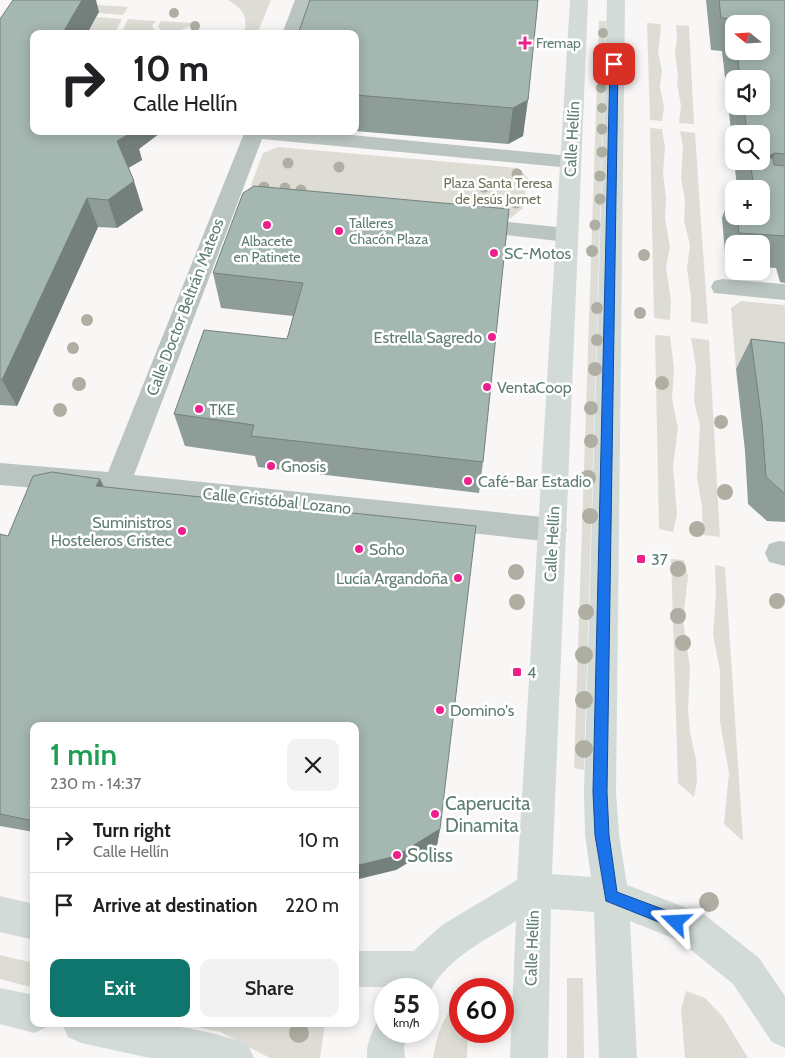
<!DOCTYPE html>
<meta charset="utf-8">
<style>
body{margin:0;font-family:Cabin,sans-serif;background:#f2f2f2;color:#202124;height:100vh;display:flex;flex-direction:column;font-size:19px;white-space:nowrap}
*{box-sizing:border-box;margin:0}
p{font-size:16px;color:#757577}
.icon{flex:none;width:28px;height:28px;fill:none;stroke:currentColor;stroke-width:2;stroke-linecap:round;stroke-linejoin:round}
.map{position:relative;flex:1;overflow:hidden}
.side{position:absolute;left:30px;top:722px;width:329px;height:305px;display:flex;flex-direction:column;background:#fff;border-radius:10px;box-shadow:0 2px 12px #0003}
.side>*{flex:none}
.guide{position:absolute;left:30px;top:30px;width:329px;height:105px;border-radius:10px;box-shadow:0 2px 12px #0003;background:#fff;color:#202124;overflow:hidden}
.needle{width:32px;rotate:288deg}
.buttons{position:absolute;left:725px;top:15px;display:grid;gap:10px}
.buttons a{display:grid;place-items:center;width:45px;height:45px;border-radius:10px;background:#fff;box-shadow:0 2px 12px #0003;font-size:25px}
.speed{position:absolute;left:374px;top:978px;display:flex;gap:10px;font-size:25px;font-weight:700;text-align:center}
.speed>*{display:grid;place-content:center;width:65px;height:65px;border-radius:50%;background:#fff;box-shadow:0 2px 12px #0003;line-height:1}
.speed small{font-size:12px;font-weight:400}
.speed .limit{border:8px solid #d22;background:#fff;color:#111}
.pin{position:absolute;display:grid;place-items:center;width:42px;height:42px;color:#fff;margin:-21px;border-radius:10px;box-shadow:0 2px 8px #0006}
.me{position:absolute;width:55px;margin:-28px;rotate:291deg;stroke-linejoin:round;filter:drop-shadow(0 0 4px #0008)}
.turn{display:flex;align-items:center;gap:18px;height:105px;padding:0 20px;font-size:22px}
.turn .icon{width:65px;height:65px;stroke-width:2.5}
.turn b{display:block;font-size:35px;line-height:42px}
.round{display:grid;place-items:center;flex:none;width:52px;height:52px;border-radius:10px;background:#f2f2f2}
.head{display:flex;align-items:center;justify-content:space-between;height:85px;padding:0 20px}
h1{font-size:30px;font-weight:600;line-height:38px;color:#1e9e55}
.action{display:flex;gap:10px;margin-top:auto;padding:10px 20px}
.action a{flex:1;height:58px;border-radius:10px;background:#0f766e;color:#fff;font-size:20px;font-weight:600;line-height:58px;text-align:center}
.action a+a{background:#f2f2f2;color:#202124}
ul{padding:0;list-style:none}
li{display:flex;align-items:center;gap:15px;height:65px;padding:0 20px;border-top:1px solid #e0e0e0}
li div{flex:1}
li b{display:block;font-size:19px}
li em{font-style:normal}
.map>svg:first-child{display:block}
.green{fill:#deddd5}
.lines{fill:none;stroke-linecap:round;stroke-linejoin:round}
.street{fill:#bac5c1;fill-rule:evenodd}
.secondary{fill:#d2dbd8;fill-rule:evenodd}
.primary{fill:#d2dbd8;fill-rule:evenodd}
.tree{fill:#afaea2}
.wall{fill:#8e9d98;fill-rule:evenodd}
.shaded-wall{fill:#74807c}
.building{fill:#a5b7b1;stroke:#74807c}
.route{fill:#1a73e8;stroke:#114b97}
.poi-dot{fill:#ee208e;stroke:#fff;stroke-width:2}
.labels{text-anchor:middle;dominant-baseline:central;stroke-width:5;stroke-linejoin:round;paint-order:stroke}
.far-poi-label{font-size:14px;fill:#5e7d73;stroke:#fff;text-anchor:start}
.far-park-label{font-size:14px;fill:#73745d;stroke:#fff}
.street-label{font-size:16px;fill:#5e7d73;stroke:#fff}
.poi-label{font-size:16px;fill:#5e7d73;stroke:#fff;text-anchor:start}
.near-poi-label{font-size:19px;fill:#5e7d73;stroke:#fff;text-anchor:start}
</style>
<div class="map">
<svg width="785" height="1058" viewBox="0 0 785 1058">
<rect width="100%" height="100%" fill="#f9f6f6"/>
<g class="green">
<path d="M228,0H271L257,34H244C248,14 243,10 228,0Z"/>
<polygon points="82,4 128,7 123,15 98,13"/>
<polygon points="97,17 122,19 114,34 87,34"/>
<polygon points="128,19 156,21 152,26 157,34 121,34"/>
<polygon points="161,21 193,23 195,24 171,34 163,34 158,26"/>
<polygon points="599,21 606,21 584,770 574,768"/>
<polygon points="647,23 660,24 661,28 658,53 662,70 660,87 664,107 662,121 650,120"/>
<polygon points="676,25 689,26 694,124 679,123 681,106 677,84 678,76 675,53 677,38"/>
<polygon points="650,128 662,129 665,148 663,173 666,198 665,218 670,247 666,267 671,301 670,320 654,318"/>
<polygon points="680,131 695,133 708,324 691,322 691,297 687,268 690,245 684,221 685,201 681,178 683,147"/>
<polygon points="278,147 518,168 528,178 523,208 511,218 258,193 251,185 263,153"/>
<polygon points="741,301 785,305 785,375 736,369 731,308"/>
<polygon points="655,335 670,336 674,369 672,399 678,428 673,466 677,514 673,532 659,529"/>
<polygon points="691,338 709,340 720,537 703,535 702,506 697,478 700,426 694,401 696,367"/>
<polygon points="671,559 684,560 688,576 683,620 690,668 688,709 690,733 696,759 697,782 694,797 678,783"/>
<polygon points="715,565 725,567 743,841 724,824 729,773 720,722 720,670 713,635 716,594"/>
<polygon points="0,955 34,963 34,988 0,979"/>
<polygon points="567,978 583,978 584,1058 567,1058"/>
<polygon points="686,991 705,998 723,1017 748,1058 685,1058 681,1009"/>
<path d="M460,1001V1031H468L467,1058H433C437,1036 442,1015 460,1001Z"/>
<polygon points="184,1024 325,1024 320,1058 270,1058 220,1032"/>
</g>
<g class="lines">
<g class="street">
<polygon points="295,0 313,0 300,34 282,34"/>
<polygon points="245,131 310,131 571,156 578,158 581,162 578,166 571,168 262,139 134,475 553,518 563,522 567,530 563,538 553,542 117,495 0,485 0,463 108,472"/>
<polygon points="469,218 567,228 575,230 578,235 575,240 567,242 461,230 458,225 461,220"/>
<polygon points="722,279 785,284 785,300 714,293 711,287 714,281"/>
<polygon points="779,541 785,542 785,566 769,562 765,553 769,544"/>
</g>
<g class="secondary">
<polygon points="0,896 34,904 34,940 0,932"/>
<polygon points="355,951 421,951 434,956 439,969 434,982 421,987 355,987"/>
<polygon points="0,988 34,995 34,1024 49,1024 47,1027 34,1033 0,1024"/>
<path d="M62,1024C121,1020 193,1022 248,1045L254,1058H150L81,1043L68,1037Z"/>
</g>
<g class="primary">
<path d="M570,0H588L552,874L591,877L585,835L584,792L607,0H625L616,792L619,835L627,885L705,915L759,958L785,996V1048L772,1042L733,984L680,941L630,921L637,1058H599L594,912L551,909L548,1058H510L516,921C484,941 443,960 428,996V989H394L408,956L442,925L517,880Z"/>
<path d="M385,1015V1031H411L404,1047L405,1058H367C366,1043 372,1032 379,1018Z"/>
</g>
</g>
<g class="tree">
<circle cx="174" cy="13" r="5"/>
<circle cx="195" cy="26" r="5"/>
<circle cx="603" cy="33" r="5"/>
<circle cx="604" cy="49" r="5"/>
<circle cx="602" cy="69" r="5"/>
<circle cx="601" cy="88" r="5"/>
<circle cx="602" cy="108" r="5"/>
<circle cx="602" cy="129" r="5.5"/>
<circle cx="602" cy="152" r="5.5"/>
<circle cx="288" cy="163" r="5.5"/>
<circle cx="339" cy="167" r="5.5"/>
<circle cx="517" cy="174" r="5.5"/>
<circle cx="600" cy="176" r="5.5"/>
<circle cx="264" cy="187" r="5.5"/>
<circle cx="484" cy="187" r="5.5"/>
<circle cx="285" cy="188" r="5.5"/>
<circle cx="301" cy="190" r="5.5"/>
<circle cx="600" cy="199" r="5.5"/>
<circle cx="467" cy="201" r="5.5"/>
<circle cx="516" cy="203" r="5.5"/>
<circle cx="595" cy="225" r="5.5"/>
<circle cx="592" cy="251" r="6"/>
<circle cx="644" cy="255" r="6"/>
<circle cx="597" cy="308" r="6"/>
<circle cx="640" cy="313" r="6"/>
<circle cx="87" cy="320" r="6"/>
<circle cx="597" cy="340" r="6"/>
<circle cx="73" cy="348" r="6"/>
<circle cx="595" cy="369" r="7"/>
<circle cx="662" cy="383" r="7"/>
<circle cx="79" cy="384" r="7"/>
<circle cx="591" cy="408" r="7"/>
<circle cx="60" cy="410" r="7"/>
<circle cx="721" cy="422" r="7"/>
<circle cx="591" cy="441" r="7"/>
<circle cx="588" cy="478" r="8"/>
<circle cx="725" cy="492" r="8"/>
<circle cx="590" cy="516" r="8"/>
<circle cx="697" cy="529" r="8"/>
<circle cx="678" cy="569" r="8"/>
<circle cx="516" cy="572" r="8"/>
<circle cx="777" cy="601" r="8"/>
<circle cx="517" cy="602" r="8"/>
<circle cx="586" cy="612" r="8"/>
<circle cx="678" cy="616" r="8"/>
<circle cx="683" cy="643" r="8"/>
<circle cx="584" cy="655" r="9"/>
<circle cx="584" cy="700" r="9"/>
<circle cx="584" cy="749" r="9"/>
<circle cx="709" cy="902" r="10"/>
<circle cx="299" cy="1033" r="10"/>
</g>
<g class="wall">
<polygon points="538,0 523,136 508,144 355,131 355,34"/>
<path d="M706,0H785V283L780,282L776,268L761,267V244H734V265L726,264L722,218L734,186H737L734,161H761V134H734V157L722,51L711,50ZM734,24L761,51H734ZM734,79H761V106H734ZM734,189H761V216H734Z"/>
<polygon points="99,12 34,34 139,149 142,160 128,168 143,210 117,228 98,227 17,406 0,405 0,19"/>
<polygon points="243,193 483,462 479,493 258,467 255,456 185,446 174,414 287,339 293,316 221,308 213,273"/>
<polygon points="751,339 785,343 785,522 767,521 748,504 745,451 736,369"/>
<polygon points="100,479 104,487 440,829 437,845 396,870 34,726 34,832 0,826 0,534 8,536"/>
</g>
<g class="shaded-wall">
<polygon points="82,0 96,0 99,12 87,34 62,34"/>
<polygon points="528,100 523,136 508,144 513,108"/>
<polygon points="130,131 163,131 139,149 142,160 125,170 117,141"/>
<polygon points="775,153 761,185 768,156"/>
<polygon points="134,181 143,210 117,228 108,200"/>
<polygon points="87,198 98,227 17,406 2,380"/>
<polygon points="100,479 114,508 96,486"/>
<polygon points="440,829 437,845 396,870 355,880 355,866"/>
</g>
<g class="building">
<polygon points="13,0 82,0 62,34 34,34 34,131 134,131 117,141 134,181 108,200 87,198 2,380 0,379 0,19"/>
<polygon points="310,0 538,0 528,100 513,108 355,95 355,34 298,34"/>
<polygon points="719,0 785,0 785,154 775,153 768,156 773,159 774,165 785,166 785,236 739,233 737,216 761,216 761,189 734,189 734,186 754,188 750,161 761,161 761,134 747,134 744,106 761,106 761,79 740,79 737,51 761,51 761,24 734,24 734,28 733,19 721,18"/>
<polygon points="254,186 509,209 483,462 251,436 254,425 174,414 204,330 287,339 303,283 213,273 243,193"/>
<polygon points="751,339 785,343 785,494 766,477 762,423"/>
<polygon points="52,472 100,479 96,486 476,526 440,829 396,856 355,866 355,726 34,726 34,821 0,814 0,534 8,536 33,476"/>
</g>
<polygon class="route" points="614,61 618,64 607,792 609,835 617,892 681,916 683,922 681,927 676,929 606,901 595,835 593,792 610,64"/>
<g class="poi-dot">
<path d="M522.5 35.5h5v5h5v5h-5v5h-5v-5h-5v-5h5z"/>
<circle cx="267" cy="225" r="5"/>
<circle cx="339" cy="231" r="5"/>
<circle cx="494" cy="253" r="5"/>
<circle cx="492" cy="337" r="5"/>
<circle cx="487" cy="387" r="5"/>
<circle cx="199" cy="409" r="5"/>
<circle cx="271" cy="466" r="5"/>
<circle cx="468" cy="481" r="5"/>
<circle cx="182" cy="531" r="5"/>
<circle cx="359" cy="549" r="5"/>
<rect x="636" y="554" width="10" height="10" rx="2.5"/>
<circle cx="458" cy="578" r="5"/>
<rect x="512" y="667" width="10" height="10" rx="2.5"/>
<circle cx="440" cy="710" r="5"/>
<circle cx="435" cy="814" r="5"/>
<circle cx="397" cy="855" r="5"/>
</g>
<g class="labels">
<g class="far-poi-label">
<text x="536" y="43">Fremap</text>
<text x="349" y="223">Talleres<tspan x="349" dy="16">Chacón Plaza</tspan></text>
<text x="267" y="241" text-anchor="middle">Albacete<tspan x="267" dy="16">en Patinete</tspan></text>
</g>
<g class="far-park-label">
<text x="498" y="183">Plaza Santa Teresa<tspan x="498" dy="16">de Jesús Jornet</tspan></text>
</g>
<g class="street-label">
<text transform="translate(572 139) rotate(-87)">Calle Hellín</text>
<text transform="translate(185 307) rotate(-69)">Calle Doctor Beltrán Mateos</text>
<text transform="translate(277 501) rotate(6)">Calle Cristóbal Lozano</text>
<text transform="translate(552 544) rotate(-87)">Calle Hellín</text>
<text transform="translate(532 948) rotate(-88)">Calle Hellín</text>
</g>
<g class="poi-label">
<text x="504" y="253">SC-Motos</text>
<text x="482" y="337" text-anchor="end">Estrella Sagredo</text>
<text x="497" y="387">VentaCoop</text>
<text x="209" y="409">TKE</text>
<text x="281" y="466">Gnosis</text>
<text x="478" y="481">Café-Bar Estadio</text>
<text x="172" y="522" text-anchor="end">Suministros<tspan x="172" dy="18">Hosteleros Cristec</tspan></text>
<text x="369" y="549">Soho</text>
<text x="651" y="559">37</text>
<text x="448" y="578" text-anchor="end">Lucía Argandoña</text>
<text x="527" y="672">4</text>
<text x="450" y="710">Domino's</text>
</g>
<g class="near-poi-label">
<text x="445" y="803">Caperucita<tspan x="445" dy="22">Dinamita</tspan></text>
<text x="407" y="855">Soliss</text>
</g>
</g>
</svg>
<div class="buttons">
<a><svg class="needle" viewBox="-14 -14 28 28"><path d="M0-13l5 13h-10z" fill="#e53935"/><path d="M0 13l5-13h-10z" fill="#757577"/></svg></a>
<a><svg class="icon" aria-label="sound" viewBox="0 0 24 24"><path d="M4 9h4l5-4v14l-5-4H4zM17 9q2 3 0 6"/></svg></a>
<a><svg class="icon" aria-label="search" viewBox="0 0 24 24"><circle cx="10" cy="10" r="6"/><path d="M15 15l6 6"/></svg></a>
<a>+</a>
<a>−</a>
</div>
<div class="speed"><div>55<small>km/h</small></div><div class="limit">60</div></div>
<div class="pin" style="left:614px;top:64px;background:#d93025"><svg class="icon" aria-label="arrive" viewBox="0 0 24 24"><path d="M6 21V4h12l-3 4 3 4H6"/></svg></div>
<svg class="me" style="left:676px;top:922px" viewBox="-20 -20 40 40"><path d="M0-17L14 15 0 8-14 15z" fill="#1a73e8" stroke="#fff" stroke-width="4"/></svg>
<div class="guide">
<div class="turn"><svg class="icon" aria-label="right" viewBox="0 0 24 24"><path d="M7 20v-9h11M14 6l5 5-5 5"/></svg><div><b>10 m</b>Calle Hellín</div></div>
</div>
<section class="side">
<div class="head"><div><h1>1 min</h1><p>230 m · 14:37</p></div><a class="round"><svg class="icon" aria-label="close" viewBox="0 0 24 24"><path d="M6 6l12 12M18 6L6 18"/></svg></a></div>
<ul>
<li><svg class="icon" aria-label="right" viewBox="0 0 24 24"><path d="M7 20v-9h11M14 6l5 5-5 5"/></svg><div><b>Turn right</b><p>Calle Hellín</p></div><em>10 m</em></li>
<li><svg class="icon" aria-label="arrive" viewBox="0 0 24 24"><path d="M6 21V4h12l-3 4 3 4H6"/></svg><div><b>Arrive at destination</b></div><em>220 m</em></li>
</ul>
<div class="action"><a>Exit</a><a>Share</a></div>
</section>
</div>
